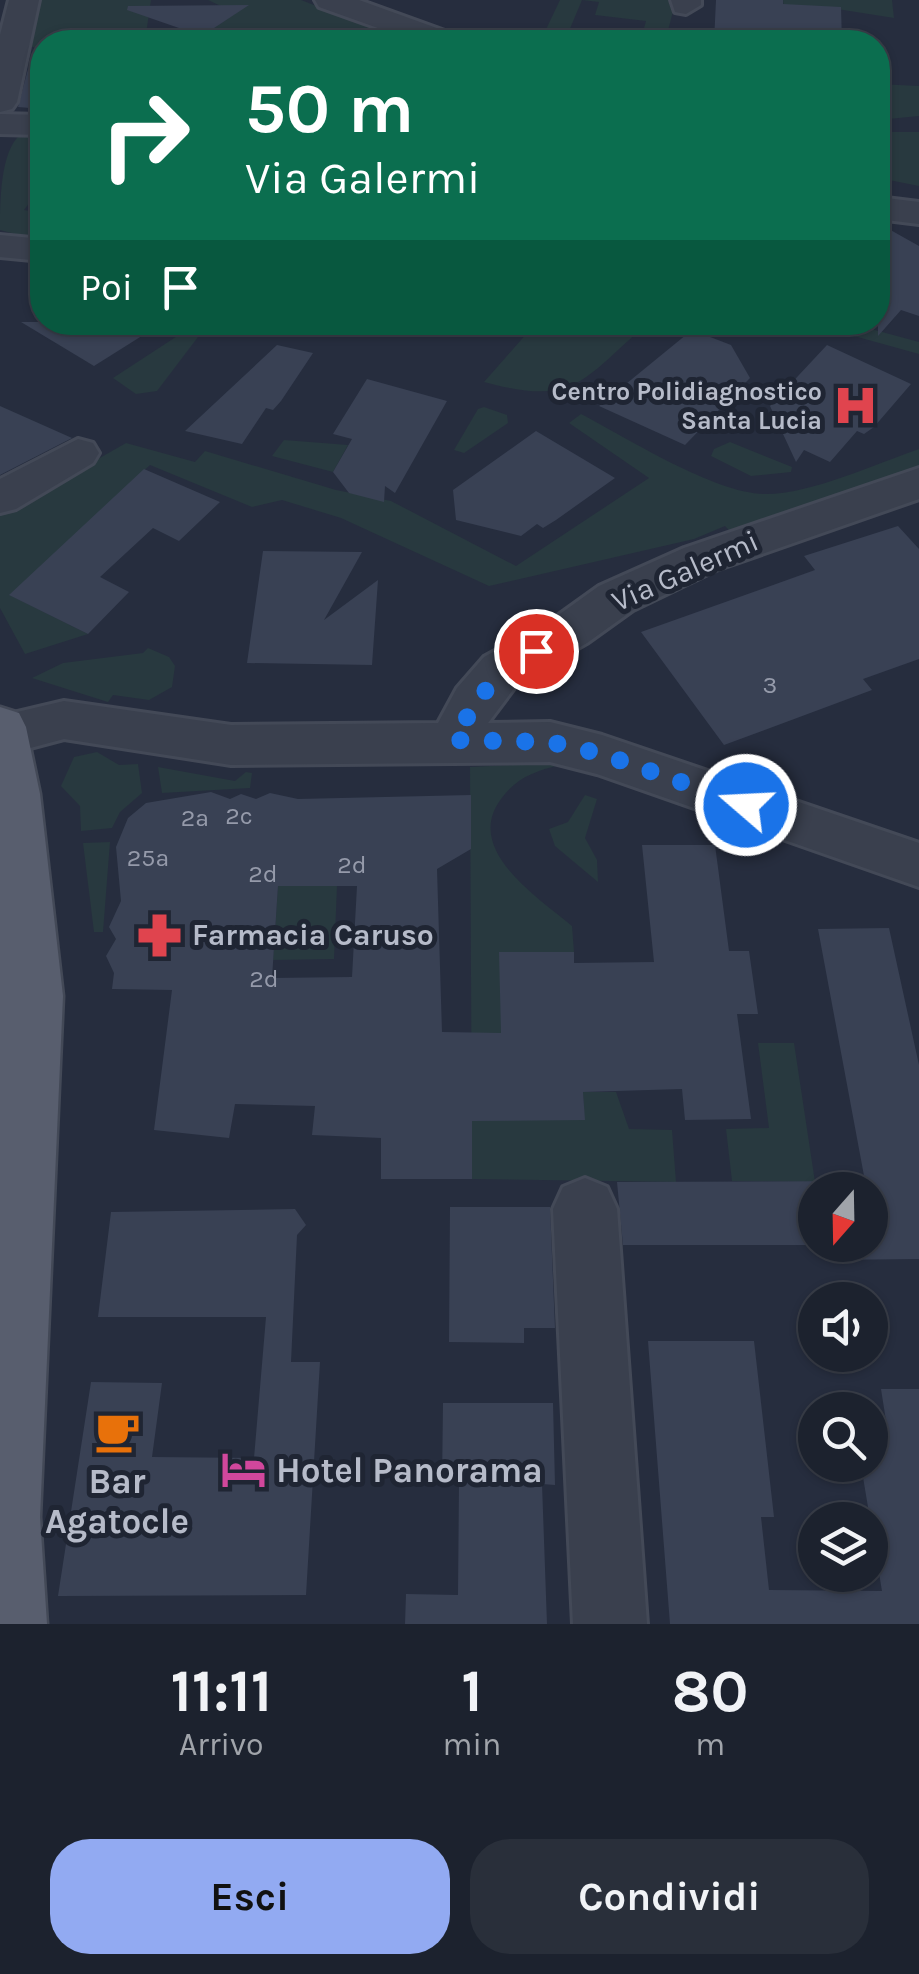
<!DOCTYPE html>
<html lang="it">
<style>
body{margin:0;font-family:Karla,sans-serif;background:#292f3a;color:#f1f3f6;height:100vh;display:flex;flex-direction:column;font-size:38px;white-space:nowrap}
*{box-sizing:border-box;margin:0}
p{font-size:32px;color:#a0a4aa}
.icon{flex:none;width:55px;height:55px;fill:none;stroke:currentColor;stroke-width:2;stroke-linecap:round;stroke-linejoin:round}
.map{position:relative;height:1624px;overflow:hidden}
.drawer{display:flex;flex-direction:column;background:#1c222e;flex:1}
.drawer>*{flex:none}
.top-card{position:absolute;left:30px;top:30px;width:860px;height:305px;border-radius:40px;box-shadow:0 2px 8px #0004,0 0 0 2px #3a3f4a;background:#0b6e4f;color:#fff;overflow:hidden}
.needle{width:65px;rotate:200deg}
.tools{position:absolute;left:798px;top:1172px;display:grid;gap:20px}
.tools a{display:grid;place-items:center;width:90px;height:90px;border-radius:50%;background:#1c222e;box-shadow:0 2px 8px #0004,0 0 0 2px #3a3f4a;font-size:50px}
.pin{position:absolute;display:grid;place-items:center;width:85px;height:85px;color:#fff;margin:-42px;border:5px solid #fff;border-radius:50%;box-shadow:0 2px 10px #0007}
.me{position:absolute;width:110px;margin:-55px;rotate:289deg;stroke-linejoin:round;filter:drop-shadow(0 0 8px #0008)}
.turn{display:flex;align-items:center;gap:35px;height:210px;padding:0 50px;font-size:45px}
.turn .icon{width:130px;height:130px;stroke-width:2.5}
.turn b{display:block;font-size:70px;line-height:85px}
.then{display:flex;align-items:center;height:95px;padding:0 50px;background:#0003;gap:20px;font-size:38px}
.eta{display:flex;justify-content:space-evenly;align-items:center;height:170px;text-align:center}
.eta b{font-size:60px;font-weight:700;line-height:70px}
.action{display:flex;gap:20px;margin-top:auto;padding:20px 50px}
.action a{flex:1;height:115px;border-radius:40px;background:#92aaf2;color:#111;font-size:40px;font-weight:700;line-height:115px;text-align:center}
.action a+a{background:#292f3a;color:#f1f3f6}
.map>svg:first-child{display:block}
.green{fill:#28393f}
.building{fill:#394154;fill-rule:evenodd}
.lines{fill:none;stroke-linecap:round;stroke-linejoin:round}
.minor-casing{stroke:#434957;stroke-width:6}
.major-casing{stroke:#434957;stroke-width:5}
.minor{fill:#3a404e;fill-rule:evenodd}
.major{fill:#585e6e;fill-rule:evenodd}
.route{stroke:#1a73e8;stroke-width:18;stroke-dasharray:0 32.4}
.labels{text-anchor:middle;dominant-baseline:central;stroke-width:10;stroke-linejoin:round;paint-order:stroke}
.far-poi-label{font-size:25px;font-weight:bold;fill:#b6bbc9;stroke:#1f2533;text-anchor:end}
.number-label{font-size:25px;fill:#959aaa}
.street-label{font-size:30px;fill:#b6bbc9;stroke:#1f2533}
.poi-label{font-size:30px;font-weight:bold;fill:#b6bbc9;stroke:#1f2533;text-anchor:start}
.near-poi-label{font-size:35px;font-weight:bold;fill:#b6bbc9;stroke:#1f2533;text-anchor:start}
</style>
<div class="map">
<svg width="919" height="1624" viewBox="0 0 919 1624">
<rect width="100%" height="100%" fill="#262d3e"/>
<g class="green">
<polygon points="40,0 151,0 145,41 42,42 42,47 31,47"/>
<polygon points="208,0 301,0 402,39 407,34 430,42 206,42 182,33 202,36 236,13"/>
<polygon points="560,0 676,0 665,42 641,39 646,21 595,15 599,2 582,0 566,38 571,42 540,42"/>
<polygon points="783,0 892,0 894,18 818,6 823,42 797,42 798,19 784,8"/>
<polygon points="878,84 919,86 919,116 878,120"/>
<polygon points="878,132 919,132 919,186 884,179 883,163 878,162"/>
<path d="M20,135H42V158L32,164L42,171V186L24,210L42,213V241L0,230C0,203 0,152 20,135Z"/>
<path d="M536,323V322L648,323C582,380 576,407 484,382Z"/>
<polygon points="807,323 849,323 919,342 919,354"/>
<polygon points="185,331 198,333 198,337 157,391 136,394 113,378"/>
<polygon points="484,407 507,415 508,423 464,453 454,450 478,409"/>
<path d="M581,414C627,438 714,493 764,494C809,495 875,464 919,449V470L734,535L725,526L694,539L489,586L341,518L282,500L252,507L150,465L10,595L88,634L25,654L0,608V515L126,443L195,462L205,451L336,490L391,501L516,566L649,478L569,423Z"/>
<polygon points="284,440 348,445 333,472 272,456"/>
<polygon points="730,442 792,467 791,472 751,476 711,456 714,449"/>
<polygon points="148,648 169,657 175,666 172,687 149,700 113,695 108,702 32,678 63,663 143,653"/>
<polygon points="97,752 119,765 138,764 142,793 120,812 112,828 81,831 80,806 61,786 74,757"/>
<path d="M532,764L560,765C535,771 516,778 501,799C463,850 538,897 572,926L574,952H499L522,1120H584L583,1092H616L629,1129L672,1130L676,1182L472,1179L470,767Z"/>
<polygon points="158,767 235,781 246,772 252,773 250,788 162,793"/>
<polygon points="585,795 597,799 585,838 597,860 598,882 555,846 549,829 568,822"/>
<polygon points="110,842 103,932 94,932 83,843"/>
<polygon points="278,886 337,886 334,959 273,960"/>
<polygon points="758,1043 794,1043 815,1182 732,1181 726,1129 769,1128"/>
</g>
<g class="building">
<polygon points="716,0 783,0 783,4 841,7 842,42 714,42"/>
<polygon points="249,5 202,36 127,10 128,6"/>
<polygon points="42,68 42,109 18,107 28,69"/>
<polygon points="878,223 919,246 919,316 901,310 878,336"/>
<polygon points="21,322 164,322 94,366"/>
<polygon points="692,330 731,345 750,378 685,445 599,406"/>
<polygon points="277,345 313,353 281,401 273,410 266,408 242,444 185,431"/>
<polygon points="827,345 911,384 874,427 864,434 857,431 830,462 804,450 796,462 770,406"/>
<polygon points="367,379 447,401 395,493 385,486 384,502 349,493 333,472 352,439 333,434"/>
<polygon points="0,406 72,438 0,475"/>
<polygon points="536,431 615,478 556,520 543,528 537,524 521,536 456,520 453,490"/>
<polygon points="144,469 220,502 179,541 153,528 100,577 129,592 88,634 9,595"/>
<polygon points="898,526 919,549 919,659 863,679 872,690 724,745 641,632 815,570 804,556"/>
<polygon points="263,551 362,552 324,620 378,580 372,665 247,663"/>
<path d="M211,792L230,799L241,794L256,799L270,793L298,799L471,795V849L437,869L442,1032L501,1033L499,952H574V963L654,962L642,845H715L729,951H749L758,1014H737L751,1119L685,1120L682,1089L583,1092L585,1120L472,1121V1179H381V1138L312,1135L315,1106L235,1104L229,1138L154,1130L172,990L112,989L114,973L106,956L116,939L109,927L121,901L116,847L128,818L146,803ZM278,886H357L352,977L272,978Z"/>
<polygon points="889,928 919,1065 919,1259 828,1260 825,1245 870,1245 870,1190 815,1190 815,1245 623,1245 617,1182 865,1181 818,929"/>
<polygon points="450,1207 550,1207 555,1328 524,1328 524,1343 449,1342"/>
<polygon points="295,1209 306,1225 297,1235 291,1362 320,1362 306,1595 58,1596 91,1382 162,1383 152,1457 254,1458 266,1317 98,1317 111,1212"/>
<polygon points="648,1341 754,1341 774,1517 761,1517 769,1590 882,1591 861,1465 870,1465 870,1427 887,1427 881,1389 919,1389 919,1624 670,1624"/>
<polygon points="443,1403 553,1403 555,1485 542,1484 547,1624 405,1624 406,1594 458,1595 459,1483 442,1483"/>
</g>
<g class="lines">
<defs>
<g id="minor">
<polygon points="9,0 39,0 17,102 12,109 0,112 0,35"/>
<polygon points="315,0 359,0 456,35 461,42 417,42 319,7"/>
<polygon points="671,0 701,0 701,5 686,14 675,12"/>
<polygon points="0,114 42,115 42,135 0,134"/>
<polygon points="878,197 919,202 919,224 878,219"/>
<polygon points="0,235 42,239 42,261 0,257"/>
<polygon points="78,439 93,443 99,453 93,463 16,509 0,513 0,479"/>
<polygon points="919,468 919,499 716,570 633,610 587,643 518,683 488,723 550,722 602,735 919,843 919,887 597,774 550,762 231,765 64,739 0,756 0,716 64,701 231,725 438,723 457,688 484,657 553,619 599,586 684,548"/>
<polygon points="585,1178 607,1187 617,1209 647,1624 573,1624 553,1209 563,1187"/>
</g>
<polygon id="major" points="0,707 19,713 26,727 40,794 63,996 40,1517 47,1624 0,1624"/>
</defs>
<use href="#minor" class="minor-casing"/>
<use href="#major" class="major-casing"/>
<use href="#minor" class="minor"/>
<use href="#major" class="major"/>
</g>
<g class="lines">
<path class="route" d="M536,651C492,675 478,697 454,740L550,742L602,754L746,805"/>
</g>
<defs>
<symbol id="hospital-bare" viewBox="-9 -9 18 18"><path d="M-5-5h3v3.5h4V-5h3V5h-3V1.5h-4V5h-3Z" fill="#e0444e" stroke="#1f2533" stroke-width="2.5" paint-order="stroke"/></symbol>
<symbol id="pharmacy-bare" viewBox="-9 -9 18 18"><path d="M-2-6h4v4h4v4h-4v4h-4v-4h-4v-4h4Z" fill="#e0444e" stroke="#1f2533" stroke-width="2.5" paint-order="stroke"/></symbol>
<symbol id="cafe-bare" viewBox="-9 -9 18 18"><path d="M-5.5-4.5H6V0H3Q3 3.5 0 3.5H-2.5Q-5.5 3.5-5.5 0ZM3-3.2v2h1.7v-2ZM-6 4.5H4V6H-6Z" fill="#e8710a" stroke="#1f2533" stroke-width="2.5" paint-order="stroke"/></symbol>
<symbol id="hotel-bare" viewBox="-9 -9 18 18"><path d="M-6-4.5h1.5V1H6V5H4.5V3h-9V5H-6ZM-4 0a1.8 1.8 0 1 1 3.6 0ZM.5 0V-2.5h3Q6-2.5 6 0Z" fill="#d1479c" stroke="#1f2533" stroke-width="2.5" paint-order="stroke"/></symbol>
</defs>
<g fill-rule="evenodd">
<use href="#hospital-bare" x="824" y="374" width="63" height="63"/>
<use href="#pharmacy-bare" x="128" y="904" width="63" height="63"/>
<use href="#cafe-bare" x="86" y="1400" width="63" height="63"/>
<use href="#hotel-bare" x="212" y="1438" width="63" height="63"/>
</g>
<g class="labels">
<g class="far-poi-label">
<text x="822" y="391">Centro Polidiagnostico<tspan x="822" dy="29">Santa Lucia</tspan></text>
</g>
<g class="number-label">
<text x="770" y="684">3</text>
<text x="239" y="815">2c</text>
<text x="195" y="817">2a</text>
<text x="148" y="857">25a</text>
<text x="352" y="864">2d</text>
<text x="263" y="873">2d</text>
<text x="264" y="978">2d</text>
</g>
<g class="street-label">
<text transform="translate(685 571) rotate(-24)">Via Galermi</text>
</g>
<g class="poi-label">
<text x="192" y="935">Farmacia Caruso</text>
</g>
<g class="near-poi-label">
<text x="276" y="1470">Hotel Panorama</text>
<text x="117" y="1481" text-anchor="middle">Bar<tspan x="117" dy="40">Agatocle</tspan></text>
</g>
</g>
</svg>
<div class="tools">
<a><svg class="needle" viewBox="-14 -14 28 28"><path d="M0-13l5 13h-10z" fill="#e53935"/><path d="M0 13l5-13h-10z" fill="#a0a4aa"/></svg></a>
<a><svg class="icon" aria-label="sound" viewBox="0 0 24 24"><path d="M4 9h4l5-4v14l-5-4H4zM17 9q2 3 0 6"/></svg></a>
<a><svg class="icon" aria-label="search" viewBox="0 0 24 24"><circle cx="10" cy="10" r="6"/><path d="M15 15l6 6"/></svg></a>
<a><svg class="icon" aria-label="layers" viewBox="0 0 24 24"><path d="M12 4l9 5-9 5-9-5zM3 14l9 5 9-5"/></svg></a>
</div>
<div class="pin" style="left:536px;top:651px;background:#d93025"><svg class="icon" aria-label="arrive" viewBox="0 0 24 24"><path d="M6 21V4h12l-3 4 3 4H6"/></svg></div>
<svg class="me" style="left:746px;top:805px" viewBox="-20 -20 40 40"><circle r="17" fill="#1a73e8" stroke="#fff" stroke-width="3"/><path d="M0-11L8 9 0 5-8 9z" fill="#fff"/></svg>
<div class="top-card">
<div class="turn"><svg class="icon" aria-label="right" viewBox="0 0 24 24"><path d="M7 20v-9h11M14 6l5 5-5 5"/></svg><div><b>50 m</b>Via Galermi</div></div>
<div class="then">Poi<svg class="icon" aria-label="arrive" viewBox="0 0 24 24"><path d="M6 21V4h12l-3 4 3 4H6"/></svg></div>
</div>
</div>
<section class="drawer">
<div class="eta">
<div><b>11:11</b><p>Arrivo</p></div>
<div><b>1</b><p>min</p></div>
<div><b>80</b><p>m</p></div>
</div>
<div class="action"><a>Esci</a><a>Condividi</a></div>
</section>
